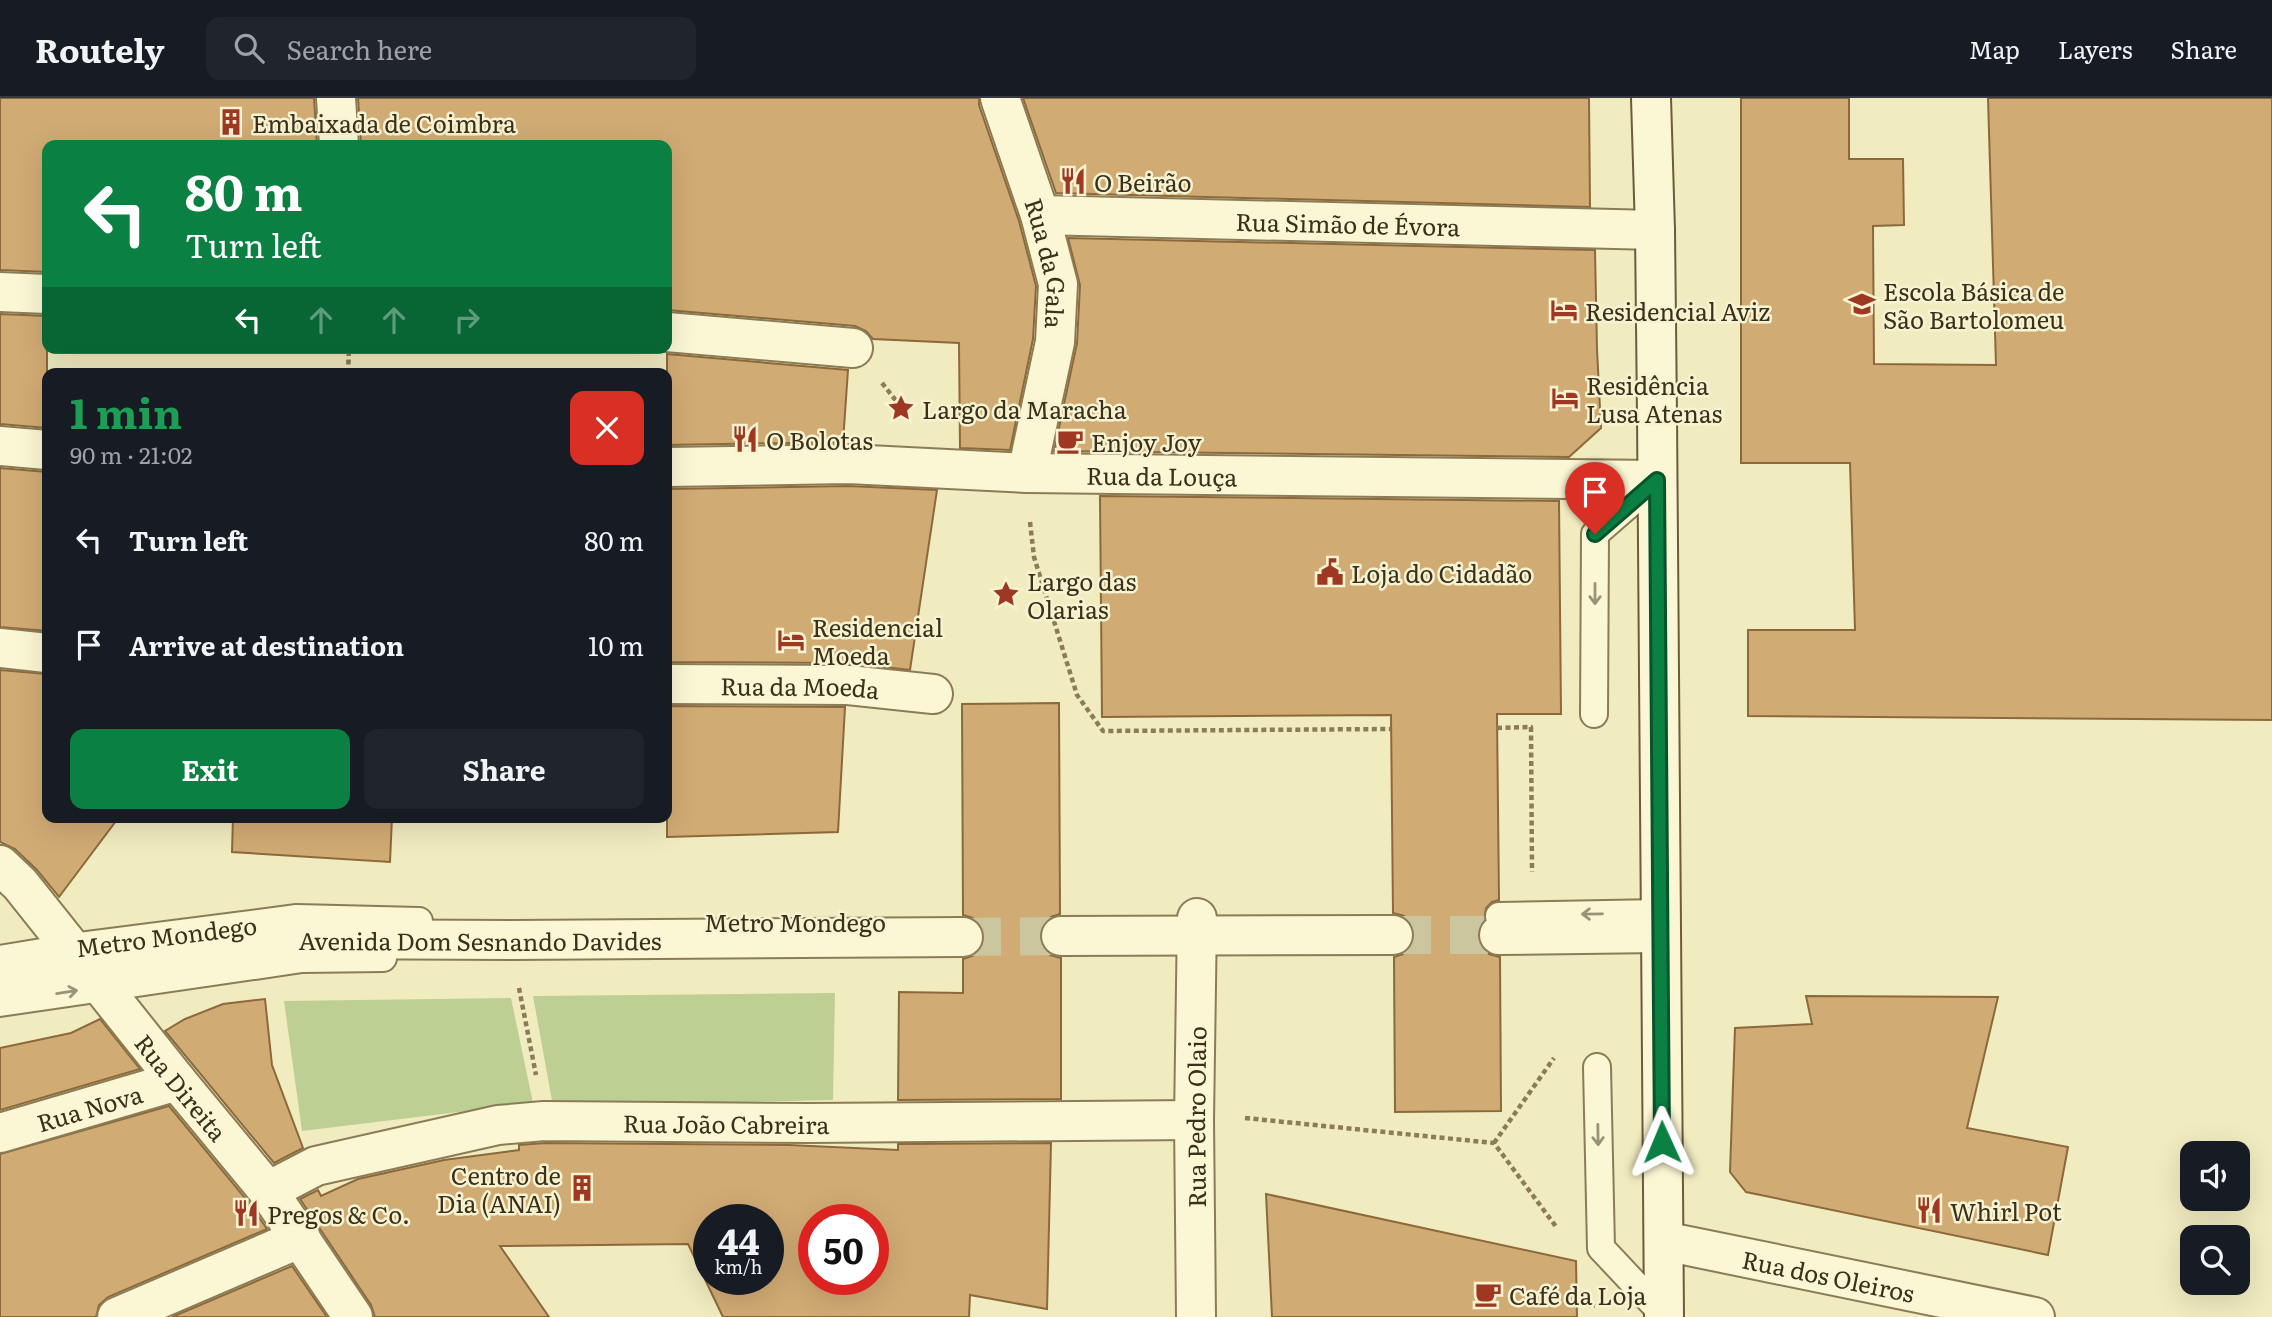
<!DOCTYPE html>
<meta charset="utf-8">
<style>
body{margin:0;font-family:Literata,serif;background:#20242c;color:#f1f3f6;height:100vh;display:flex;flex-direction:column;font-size:26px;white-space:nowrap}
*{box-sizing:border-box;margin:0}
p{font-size:23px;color:#9ea1a6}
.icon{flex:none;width:38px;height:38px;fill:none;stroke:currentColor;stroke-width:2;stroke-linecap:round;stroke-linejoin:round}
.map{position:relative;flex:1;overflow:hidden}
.panel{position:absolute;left:42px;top:270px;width:630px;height:455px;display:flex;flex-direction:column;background:#171b24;border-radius:14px;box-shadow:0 7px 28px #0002}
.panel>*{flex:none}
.hud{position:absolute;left:42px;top:42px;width:630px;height:214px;border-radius:14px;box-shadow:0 7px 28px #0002;background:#0b8043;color:#fff;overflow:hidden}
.tools{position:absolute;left:2180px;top:1043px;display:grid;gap:14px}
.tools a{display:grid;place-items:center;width:70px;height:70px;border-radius:14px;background:#171b24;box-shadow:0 7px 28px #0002;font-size:35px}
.speed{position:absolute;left:693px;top:1106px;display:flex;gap:14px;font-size:35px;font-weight:700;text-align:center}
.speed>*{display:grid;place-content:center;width:91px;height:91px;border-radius:50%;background:#171b24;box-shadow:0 7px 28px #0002;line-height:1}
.speed small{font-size:18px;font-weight:400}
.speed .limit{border:10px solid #d22;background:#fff;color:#111}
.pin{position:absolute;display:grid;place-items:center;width:60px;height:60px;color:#fff;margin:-72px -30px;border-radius:50% 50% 50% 0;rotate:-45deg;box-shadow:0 0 7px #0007}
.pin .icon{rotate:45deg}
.me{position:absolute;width:77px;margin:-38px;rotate:359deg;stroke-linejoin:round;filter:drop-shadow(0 0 5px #0008)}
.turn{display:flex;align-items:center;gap:24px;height:147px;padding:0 28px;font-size:32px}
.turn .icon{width:91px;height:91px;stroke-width:2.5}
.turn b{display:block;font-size:49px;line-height:60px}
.lanes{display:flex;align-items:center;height:66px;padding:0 28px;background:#0003;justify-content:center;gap:35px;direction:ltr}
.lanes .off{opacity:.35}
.round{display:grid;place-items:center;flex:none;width:74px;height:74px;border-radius:14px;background:#20242c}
.head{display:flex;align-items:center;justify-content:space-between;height:119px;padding:0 28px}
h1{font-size:42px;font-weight:700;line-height:52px;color:#1e9e55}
.cta{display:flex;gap:14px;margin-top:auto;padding:14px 28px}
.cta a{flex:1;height:80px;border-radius:14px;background:#0b8043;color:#fff;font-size:28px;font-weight:700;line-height:80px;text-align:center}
.cta a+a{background:#20242c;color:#f1f3f6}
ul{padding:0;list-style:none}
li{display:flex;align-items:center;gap:21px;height:105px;padding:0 28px}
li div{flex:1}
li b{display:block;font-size:26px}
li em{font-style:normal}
header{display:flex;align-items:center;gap:42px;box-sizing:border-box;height:98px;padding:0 35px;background:#171b24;border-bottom:2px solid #363941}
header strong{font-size:33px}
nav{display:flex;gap:38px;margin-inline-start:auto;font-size:24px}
.search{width:490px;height:63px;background:#20242c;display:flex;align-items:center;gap:18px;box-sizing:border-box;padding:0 24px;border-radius:14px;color:#9ea1a6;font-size:26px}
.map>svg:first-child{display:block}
.green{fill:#becf94}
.building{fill:#d1ab74;stroke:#8c693b;stroke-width:2;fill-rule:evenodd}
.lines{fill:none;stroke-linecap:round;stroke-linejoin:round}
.street-tunnel{stroke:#ccc69f;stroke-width:38;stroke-dasharray:38 19;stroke-linecap:butt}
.lane-casing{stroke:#8b7c57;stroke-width:30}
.street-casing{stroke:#8b7c57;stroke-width:42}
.secondary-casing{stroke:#6d5c3a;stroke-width:42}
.path{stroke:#8b7c57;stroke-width:4.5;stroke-dasharray:5 3.5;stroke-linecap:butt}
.lane{stroke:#fbf6d4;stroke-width:26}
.street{stroke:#fbf6d4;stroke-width:38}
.secondary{stroke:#fbf6d4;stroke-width:38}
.oneway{stroke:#9a9378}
.route-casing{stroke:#07532c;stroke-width:18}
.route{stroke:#0b8043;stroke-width:12}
.labels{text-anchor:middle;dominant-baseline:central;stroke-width:5;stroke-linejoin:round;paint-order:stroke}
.poi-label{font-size:24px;fill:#3a301c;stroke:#f7f3d0;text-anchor:start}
.street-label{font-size:24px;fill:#3a301c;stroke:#f7f3d0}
</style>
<header>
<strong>Routely</strong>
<div class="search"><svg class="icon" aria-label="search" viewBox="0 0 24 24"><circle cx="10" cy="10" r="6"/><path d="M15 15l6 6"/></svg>Search here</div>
<nav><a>Map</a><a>Layers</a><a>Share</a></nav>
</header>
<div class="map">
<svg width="2272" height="1219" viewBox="0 0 2272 1219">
<rect width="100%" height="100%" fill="#f1ebc0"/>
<g class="green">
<polygon points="835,895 833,1002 553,1008 533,898"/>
<polygon points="511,900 533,1005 302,1033 284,903"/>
</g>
<g class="building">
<polygon points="0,0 314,0 317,47 47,47 47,174 0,172"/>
<polygon points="358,0 979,0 979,7 1019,123 1036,188 1033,241 1010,352 960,350 959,245 873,241 866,233 855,228 667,212 667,47 361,47"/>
<polygon points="1023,0 1589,0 1590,109 1056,95"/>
<polygon points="1741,0 1849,0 1849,61 1903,61 1904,127 1873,128 1874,266 1996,267 1988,0 2272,0 2272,622 1748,618 1748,532 1855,532 1850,365 1741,365"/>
<polygon points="1068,140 1595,152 1597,251 1601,330 1569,359 1054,353 1077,245 1080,187"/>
<polygon points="0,216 47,218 47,330 0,326"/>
<polygon points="667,256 848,272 843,344 667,347"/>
<polygon points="0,370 47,374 47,533 0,529"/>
<polygon points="848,388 937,392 910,572 848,565 667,564 667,391"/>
<polygon points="1100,398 1559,403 1561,616 1497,616 1499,802 1492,804 1486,810 1484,822 1480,827 1477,837 1481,849 1489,856 1500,859 1501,1013 1395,1014 1394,859 1403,856 1412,848 1415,836 1412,827 1404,818 1393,815 1391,617 1102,619"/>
<polygon points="0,572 47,576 47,719 119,719 59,799 37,772 15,751 0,744"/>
<polygon points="1059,605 1060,816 1051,819 1042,827 1039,839 1042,848 1050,857 1061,860 1061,1001 898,1002 899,894 963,895 963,861 975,857 982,850 985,840 981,827 973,820 963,817 962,606"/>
<polygon points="667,608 845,609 838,734 667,739"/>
<polygon points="233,719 392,719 390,764 232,754"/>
<polygon points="1806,898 1998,899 1967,1030 2068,1049 2048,1157 1746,1094 1730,1074 1735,930 1812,926"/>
<polygon points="265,901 272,967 303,1050 274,1065 165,933 185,921 223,906"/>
<polygon points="100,921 140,971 0,1012 0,950 71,935"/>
<polygon points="169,1008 250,1106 267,1131 108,1199 99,1207 96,1219 0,1219 0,1056"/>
<path d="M545,1045L789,1047L898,1052V1046L1051,1045L1047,1211L970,1197L969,1219H723L688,1146L500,1148L549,1219H375L371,1207L300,1101L318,1092L321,1098L358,1081L444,1062L519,1052V1047ZM709,1122H768V1181H709ZM814,1122H873V1181H814Z"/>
<polygon points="1266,1096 1576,1163 1577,1219 1272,1219"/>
<polygon points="292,1168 327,1219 172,1219"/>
</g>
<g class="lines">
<g class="street-tunnel">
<polyline points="1393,837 1499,837"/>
<polyline points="963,839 1061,838"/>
</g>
<defs>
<g id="lane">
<polyline points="1594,616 1595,436 1657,382"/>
<polyline points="1499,818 1660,815"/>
<path id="s1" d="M0,861L72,849L297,820L419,823"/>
<polyline points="0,905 302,861 383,860"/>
<polyline points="1597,969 1601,1150 1664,1217"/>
</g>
<g id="street">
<polyline points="336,0 339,47"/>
<path id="s2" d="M1000,0L1040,117L1058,186L1055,244L1027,375"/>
<path id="s3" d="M1040,117L1655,132"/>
<polyline points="0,194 47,196"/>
<polyline points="667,234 853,250"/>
<polyline points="0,348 47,352"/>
<path id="s4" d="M667,369L848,366L1027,375L1657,382"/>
<polyline points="0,550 47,555"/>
<path id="s5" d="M667,586L848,587L933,596"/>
<path id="s6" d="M0,767L20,786L177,983L268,1093L353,1219"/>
<polyline points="1499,837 1660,835"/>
<polyline points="1061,838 1393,837"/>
<path id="s7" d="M0,883L299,841L513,842L963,839"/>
<path id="s8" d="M0,1035L177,983"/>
<path id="s9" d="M268,1093L316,1068L498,1027L544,1023L810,1025L1194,1022"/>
<path id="s10" d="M1664,1143L2035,1219"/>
<polyline points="117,1219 301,1140"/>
<path id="s11" d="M1196,1219L1194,1022L1197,820"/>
</g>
<polyline id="secondary" points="1651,0 1655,132 1657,317 1664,1219"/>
</defs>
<use href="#lane" class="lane-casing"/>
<use href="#street" class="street-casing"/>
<use href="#secondary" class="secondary-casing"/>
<g class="path">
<polyline points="348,275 349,250"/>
<polyline points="882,285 909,319"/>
<polyline points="1030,424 1034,459 1077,597 1103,633 1391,631"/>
<polyline points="1497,630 1531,629 1532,774"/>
<polyline points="519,890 536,977"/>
<polyline points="1245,1020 1494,1045 1557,1130"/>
<polyline points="1494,1045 1554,960"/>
<polyline points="1582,1193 1582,1206 1595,1208"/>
</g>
<use href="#lane" class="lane"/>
<use href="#street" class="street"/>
<use href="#secondary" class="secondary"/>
</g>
<defs><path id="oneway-shaft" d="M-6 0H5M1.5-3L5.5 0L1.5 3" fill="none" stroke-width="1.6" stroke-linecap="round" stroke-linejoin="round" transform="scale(1.75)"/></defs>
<g class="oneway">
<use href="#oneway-shaft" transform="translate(1595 496) rotate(90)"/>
<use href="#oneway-shaft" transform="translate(1592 816) rotate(179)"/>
<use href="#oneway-shaft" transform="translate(67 894) rotate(-9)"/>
<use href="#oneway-shaft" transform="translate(1598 1037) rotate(89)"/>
</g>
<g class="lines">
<defs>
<polyline id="route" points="1595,436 1657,382 1662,1044"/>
</defs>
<use href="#route" class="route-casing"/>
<use href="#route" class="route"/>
</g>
<defs>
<symbol id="building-bare" viewBox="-9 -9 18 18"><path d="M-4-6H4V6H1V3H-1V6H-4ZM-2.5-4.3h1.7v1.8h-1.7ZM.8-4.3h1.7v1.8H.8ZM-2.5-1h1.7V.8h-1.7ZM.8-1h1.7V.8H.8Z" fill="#9e3823" stroke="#f7f3d0" stroke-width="2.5" paint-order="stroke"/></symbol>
<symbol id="restaurant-bare" viewBox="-9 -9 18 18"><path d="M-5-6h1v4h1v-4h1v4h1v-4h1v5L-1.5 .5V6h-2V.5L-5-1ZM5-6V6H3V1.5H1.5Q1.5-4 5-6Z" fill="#9e3823" stroke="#f7f3d0" stroke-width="2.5" paint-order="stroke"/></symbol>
<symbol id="school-bare" viewBox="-9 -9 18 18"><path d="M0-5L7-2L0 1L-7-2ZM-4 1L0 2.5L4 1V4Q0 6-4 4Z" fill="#9e3823" stroke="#f7f3d0" stroke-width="2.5" paint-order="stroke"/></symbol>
<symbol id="hotel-bare" viewBox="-9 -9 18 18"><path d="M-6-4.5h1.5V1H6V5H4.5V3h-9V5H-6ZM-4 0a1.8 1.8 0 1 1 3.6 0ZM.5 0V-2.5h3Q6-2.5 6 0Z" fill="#9e3823" stroke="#f7f3d0" stroke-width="2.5" paint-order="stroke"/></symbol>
<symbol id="sight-bare" viewBox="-9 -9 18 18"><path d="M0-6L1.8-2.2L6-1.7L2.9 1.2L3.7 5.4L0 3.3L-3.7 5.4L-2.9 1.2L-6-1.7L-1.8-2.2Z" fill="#9e3823" stroke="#f7f3d0" stroke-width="2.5" paint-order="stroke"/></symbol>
<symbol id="cafe-bare" viewBox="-9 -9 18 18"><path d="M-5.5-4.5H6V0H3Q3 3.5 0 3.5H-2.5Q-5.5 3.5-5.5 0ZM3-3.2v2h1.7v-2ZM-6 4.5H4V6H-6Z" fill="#9e3823" stroke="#f7f3d0" stroke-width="2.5" paint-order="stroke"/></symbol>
<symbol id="civic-bare" viewBox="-9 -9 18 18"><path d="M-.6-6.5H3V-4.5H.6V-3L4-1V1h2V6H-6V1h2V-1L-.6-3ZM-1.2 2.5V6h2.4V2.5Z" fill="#9e3823" stroke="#f7f3d0" stroke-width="2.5" paint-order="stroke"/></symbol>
</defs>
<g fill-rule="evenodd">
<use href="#building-bare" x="212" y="5" width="38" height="38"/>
<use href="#restaurant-bare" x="1054" y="64" width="38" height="38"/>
<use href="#school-bare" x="1843" y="187" width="38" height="38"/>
<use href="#hotel-bare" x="1545" y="193" width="38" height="38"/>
<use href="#hotel-bare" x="1546" y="281" width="38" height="38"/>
<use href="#sight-bare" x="882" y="291" width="38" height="38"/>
<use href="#restaurant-bare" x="726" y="322" width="38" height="38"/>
<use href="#cafe-bare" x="1051" y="324" width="38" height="38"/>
<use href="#civic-bare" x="1311" y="455" width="38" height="38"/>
<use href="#sight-bare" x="987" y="477" width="38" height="38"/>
<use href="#hotel-bare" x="772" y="523" width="38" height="38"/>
<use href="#building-bare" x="563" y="1071" width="38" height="38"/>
<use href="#restaurant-bare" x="1910" y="1093" width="38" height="38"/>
<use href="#restaurant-bare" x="227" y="1096" width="38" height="38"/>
<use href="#cafe-bare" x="1469" y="1177" width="38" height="38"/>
</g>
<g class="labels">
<g class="poi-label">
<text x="252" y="24">Embaixada de Coimbra</text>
<text x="1094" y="83">O Beirão</text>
<text x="1883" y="192">Escola Básica de<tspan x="1883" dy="28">São Bartolomeu</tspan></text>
<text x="1585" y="212">Residencial Aviz</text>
<text x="1586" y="286">Residência<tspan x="1586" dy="28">Lusa Atenas</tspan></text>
<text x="922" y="310">Largo da Maracha</text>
<text x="766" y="341">O Bolotas</text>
<text x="1091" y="343">Enjoy Joy</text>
<text x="1351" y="474">Loja do Cidadão</text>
<text x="1027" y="482">Largo das<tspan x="1027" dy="28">Olarias</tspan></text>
<text x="812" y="528">Residencial<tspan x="812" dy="28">Moeda</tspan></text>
<text x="561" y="1076" text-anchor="end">Centro de<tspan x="561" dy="28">Dia (ANAI)</tspan></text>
<text x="1950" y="1112">Whirl Pot</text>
<text x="267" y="1115">Pregos &amp; Co.</text>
<text x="1509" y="1196">Café da Loja</text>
</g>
<g class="street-label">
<text stroke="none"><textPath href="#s3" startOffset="308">Rua Simão de Évora</textPath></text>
<text stroke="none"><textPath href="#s2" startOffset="173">Rua da Gala</textPath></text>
<text stroke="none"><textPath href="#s4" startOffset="495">Rua da Louça</textPath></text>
<text stroke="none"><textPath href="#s5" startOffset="133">Rua da Moeda</textPath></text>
<text x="795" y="823">Metro Mondego</text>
<text stroke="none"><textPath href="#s1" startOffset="168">Metro Mondego</textPath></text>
<text stroke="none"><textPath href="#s7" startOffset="483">Avenida Dom Sesnando Davides</textPath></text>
<text stroke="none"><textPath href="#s6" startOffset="287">Rua Direita</textPath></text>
<text stroke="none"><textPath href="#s8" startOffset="93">Rua Nova</textPath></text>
<text stroke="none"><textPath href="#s11" startOffset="200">Rua Pedro Olaio</textPath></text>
<text stroke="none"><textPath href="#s9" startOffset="469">Rua João Cabreira</textPath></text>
<text stroke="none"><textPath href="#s10" startOffset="168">Rua dos Oleiros</textPath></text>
</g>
</g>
</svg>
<div class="tools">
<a><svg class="icon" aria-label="sound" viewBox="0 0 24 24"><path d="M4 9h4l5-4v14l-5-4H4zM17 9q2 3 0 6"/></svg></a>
<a><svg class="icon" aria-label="search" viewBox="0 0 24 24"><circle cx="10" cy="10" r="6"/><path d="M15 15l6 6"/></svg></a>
</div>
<div class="speed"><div>44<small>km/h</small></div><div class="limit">50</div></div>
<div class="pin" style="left:1595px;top:436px;background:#d93025"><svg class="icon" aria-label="arrive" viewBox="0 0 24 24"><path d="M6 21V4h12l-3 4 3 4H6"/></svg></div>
<svg class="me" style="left:1662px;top:1044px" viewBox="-20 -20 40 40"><path d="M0-17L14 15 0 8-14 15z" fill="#0b8043" stroke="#fff" stroke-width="4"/></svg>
<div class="hud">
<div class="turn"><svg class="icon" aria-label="left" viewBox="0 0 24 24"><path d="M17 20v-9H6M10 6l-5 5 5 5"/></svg><div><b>80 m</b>Turn left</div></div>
<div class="lanes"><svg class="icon" aria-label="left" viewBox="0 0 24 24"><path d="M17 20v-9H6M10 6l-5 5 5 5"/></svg><svg class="icon off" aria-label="ahead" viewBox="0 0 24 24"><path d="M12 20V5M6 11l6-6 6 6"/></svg><svg class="icon off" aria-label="ahead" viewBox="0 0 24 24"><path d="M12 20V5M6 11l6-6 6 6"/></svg><svg class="icon off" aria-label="right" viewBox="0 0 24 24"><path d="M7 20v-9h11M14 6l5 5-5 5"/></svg></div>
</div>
<section class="panel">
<div class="head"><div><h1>1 min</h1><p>90 m · 21:02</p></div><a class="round" style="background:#d93025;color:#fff"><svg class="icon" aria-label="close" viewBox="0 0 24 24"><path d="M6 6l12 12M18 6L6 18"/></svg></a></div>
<ul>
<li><svg class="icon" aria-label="left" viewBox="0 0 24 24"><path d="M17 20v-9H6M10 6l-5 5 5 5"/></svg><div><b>Turn left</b></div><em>80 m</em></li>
<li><svg class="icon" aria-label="arrive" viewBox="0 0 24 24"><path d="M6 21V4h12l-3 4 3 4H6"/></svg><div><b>Arrive at destination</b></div><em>10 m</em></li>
</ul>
<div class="cta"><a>Exit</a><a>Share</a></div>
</section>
</div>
